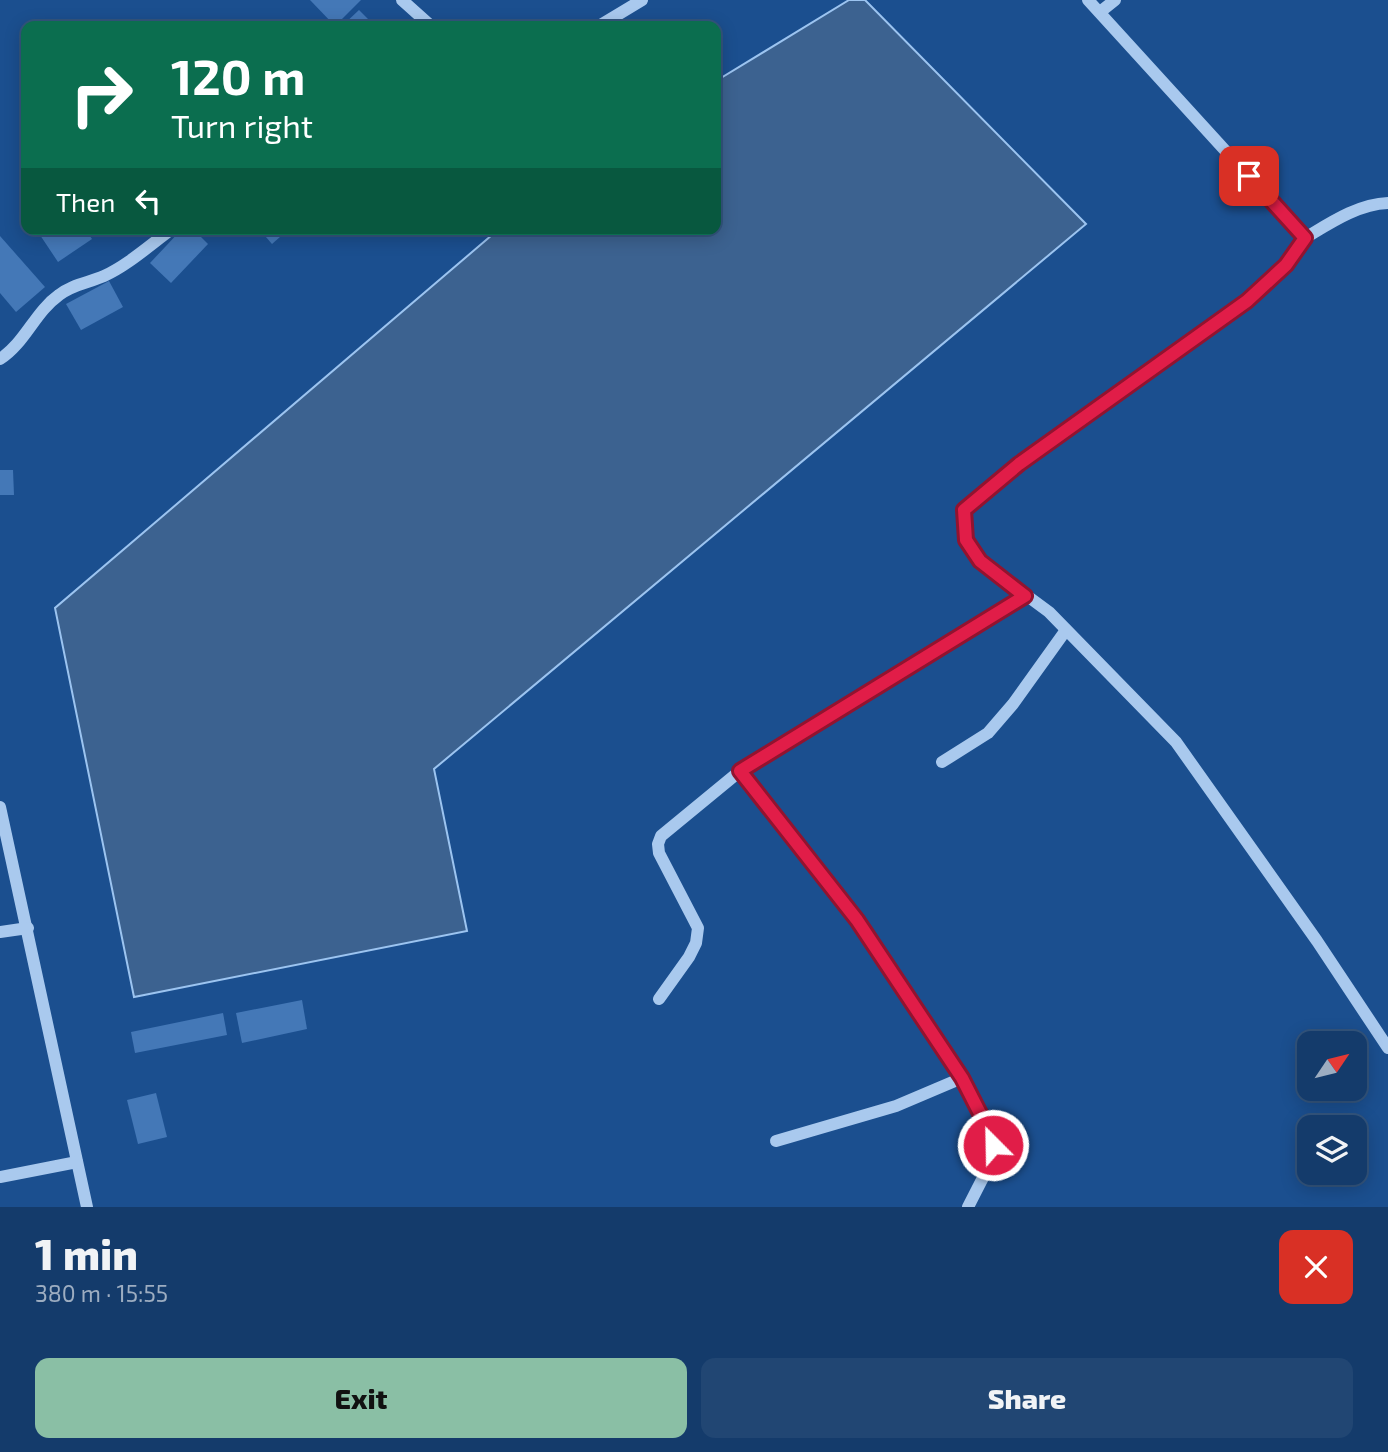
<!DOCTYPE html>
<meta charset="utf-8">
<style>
body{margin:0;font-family:"Exo 2",sans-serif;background:#214673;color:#f1f3f6;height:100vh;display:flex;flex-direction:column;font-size:26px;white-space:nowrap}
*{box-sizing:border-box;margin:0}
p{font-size:23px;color:#9dadc1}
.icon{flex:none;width:38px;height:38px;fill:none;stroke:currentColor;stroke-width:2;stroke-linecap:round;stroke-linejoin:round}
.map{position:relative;height:1207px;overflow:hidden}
.drawer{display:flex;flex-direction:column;background:#143b6b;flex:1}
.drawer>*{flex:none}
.banner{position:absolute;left:21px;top:21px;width:700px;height:214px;border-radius:14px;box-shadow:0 4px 18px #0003,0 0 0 2px #33557e;background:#0b6e4f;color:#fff;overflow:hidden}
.needle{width:46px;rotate:55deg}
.controls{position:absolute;left:1297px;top:1031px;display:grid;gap:14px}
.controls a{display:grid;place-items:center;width:70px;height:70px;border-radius:14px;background:#143b6b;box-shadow:0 4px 18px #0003,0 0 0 2px #33557e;font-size:35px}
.pin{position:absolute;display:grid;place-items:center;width:60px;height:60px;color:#fff;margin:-30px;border-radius:14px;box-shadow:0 4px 10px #0006}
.me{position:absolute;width:77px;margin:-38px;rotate:337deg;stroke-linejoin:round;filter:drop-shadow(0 0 5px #0008)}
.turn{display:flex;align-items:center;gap:24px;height:147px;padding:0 35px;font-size:32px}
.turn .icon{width:91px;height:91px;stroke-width:2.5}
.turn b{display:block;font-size:49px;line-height:60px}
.then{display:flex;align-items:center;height:66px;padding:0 35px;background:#0003;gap:14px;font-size:26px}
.round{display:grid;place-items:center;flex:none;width:74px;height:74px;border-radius:14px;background:#214673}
.headline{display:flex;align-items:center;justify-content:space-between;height:119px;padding:0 35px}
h1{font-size:42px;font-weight:800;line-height:52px}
.primary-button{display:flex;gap:14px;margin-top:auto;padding:14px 35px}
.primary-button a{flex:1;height:80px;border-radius:14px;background:#8abfa5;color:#111;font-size:28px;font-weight:800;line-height:80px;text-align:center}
.primary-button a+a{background:#214673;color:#f1f3f6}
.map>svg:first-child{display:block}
.water{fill:#3c6290;stroke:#9cc4f0;stroke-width:2}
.building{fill:#4478b7}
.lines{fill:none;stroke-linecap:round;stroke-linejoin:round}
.minor{stroke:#a9c9ee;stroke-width:12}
.route-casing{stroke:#92132f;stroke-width:18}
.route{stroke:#e11d48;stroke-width:12}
</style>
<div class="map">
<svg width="1388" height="1207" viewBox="0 0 1388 1207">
<rect width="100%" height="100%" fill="#1b4f8f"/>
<polygon class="water" points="849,0 865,0 1086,224 434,769 467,931 134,997 55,608 499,229 716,229 716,81"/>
<g class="building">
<polygon points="310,0 361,0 335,26"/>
<polygon points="359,10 375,26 342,26"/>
<polygon points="36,229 85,229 92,239 58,262"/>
<polygon points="182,229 193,229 208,244 171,283 150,263"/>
<polygon points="259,229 289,229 272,244"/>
<polygon points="0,236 45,287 16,312 0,293"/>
<polygon points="109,281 123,307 81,330 66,304"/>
<polygon points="0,470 13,470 14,495 0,495"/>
<polygon points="302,1000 307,1029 242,1043 236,1013"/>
<polygon points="223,1013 227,1035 135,1053 131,1032"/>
<polygon points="156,1093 167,1137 138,1144 127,1100"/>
</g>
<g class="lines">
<g class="minor">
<polyline points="402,0 431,26"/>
<polyline points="1088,0 1305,238 1286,265 1247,301 1019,464 964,510 966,539 980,561 1049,612 1176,742 1317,941 1388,1048"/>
<polyline points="1100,12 1115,0"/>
<polyline points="599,26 642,0"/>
<path d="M1305,238C1330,223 1358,204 1388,203"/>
<path d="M0,359C25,343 35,312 59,295C73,284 88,283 104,276C128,265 150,245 172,229"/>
<polyline points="942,762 988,733 1013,704 1066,630"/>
<polyline points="740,771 857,920 962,1078 991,1134 993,1145 991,1162 968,1207"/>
<polyline points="0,807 87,1207"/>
<polyline points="0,932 28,928"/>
<polyline points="659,999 689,957 696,943 698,928 659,853 658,844 661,836 740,771 1025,596"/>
<polyline points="776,1141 896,1106 962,1078"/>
<polyline points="0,1177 77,1162"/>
</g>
</g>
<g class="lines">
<defs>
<polyline id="route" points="993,1145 991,1135 962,1078 857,920 740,771 1025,596 980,561 966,540 964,510 1019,464 1247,301 1286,265 1305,238 1249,176"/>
</defs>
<use href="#route" class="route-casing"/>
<use href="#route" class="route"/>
</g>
</svg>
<div class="controls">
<a><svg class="needle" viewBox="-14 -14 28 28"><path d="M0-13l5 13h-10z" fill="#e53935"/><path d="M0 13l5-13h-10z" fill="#9dadc1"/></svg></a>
<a><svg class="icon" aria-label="layers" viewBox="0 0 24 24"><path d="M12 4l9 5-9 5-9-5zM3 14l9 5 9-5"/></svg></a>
</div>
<div class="pin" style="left:1249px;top:176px;background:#d93025"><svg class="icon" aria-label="arrive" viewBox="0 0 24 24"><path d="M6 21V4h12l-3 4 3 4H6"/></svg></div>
<svg class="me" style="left:993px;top:1145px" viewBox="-20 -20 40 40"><circle r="17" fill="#e11d48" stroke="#fff" stroke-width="3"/><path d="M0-11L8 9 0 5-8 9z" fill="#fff"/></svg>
<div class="banner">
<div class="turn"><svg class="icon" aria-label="right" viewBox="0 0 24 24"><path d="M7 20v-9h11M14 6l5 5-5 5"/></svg><div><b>120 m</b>Turn right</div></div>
<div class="then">Then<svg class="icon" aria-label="left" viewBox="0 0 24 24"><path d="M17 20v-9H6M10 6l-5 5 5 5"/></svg></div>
</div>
</div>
<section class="drawer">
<div class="headline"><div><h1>1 min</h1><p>380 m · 15:55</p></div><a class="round" style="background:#d93025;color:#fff"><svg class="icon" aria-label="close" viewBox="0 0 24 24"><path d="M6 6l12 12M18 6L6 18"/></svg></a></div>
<div class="primary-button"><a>Exit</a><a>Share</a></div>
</section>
